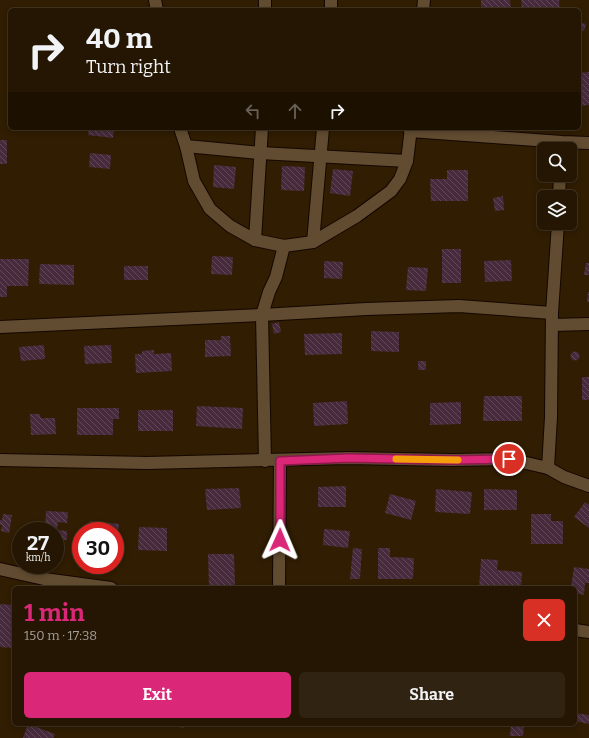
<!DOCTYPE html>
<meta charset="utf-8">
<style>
body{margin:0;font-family:Bitter,serif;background:#302311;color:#f1f3f6;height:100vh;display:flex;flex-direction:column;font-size:15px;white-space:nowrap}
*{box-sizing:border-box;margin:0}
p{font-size:13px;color:#a39f99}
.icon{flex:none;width:22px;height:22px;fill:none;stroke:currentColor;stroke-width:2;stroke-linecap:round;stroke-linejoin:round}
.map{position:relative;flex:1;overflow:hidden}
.panel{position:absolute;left:12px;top:586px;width:565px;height:140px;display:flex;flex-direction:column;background:#241602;border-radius:6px;box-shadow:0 2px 6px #0003,0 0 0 1px #413524}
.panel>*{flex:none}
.hud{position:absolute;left:8px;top:8px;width:573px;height:122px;border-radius:6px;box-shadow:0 2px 6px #0003,0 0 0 1px #413524;background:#241602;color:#f1f3f6;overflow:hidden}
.buttons{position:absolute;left:537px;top:142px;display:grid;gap:8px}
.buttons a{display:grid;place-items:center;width:40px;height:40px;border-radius:6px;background:#241602;box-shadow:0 2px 6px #0003,0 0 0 1px #413524;font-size:20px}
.speed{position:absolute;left:12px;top:522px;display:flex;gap:8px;font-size:20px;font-weight:700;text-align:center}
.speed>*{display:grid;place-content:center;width:52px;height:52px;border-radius:50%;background:#241602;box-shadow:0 2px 6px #0003,0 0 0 1px #413524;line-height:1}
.speed small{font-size:10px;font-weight:400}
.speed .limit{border:6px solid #d22;background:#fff;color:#111}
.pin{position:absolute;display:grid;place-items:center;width:34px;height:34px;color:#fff;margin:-17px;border:2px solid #fff;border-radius:50%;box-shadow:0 1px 4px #0007}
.me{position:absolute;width:44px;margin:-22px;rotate:1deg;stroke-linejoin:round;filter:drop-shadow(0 0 3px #0008)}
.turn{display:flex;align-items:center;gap:14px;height:84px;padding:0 12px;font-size:18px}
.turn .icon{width:52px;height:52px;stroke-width:2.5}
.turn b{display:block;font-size:28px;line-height:34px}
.lanes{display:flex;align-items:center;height:38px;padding:0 12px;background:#0003;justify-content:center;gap:20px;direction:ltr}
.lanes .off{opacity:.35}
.round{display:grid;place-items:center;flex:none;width:42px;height:42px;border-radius:6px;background:#302311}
.head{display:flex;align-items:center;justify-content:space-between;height:68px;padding:0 12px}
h1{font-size:24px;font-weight:700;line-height:30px;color:#db2777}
.primary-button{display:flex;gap:8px;margin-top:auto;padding:8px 12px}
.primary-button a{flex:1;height:46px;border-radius:6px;background:#db2777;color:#fff;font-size:16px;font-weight:700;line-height:46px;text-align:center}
.primary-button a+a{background:#302311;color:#f1f3f6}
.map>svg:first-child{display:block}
.building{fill:url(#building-back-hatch)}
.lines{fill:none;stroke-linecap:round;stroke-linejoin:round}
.minor-casing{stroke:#150700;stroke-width:14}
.minor{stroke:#624c31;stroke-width:12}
.route-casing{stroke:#8e194d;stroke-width:10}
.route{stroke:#db2777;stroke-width:7}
.slow{stroke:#f59e0b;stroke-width:7}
</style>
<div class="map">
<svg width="589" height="738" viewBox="0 0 589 738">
<defs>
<pattern id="building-back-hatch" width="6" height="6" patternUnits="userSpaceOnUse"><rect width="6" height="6" fill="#472b3c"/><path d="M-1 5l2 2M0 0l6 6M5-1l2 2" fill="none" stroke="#614957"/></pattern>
</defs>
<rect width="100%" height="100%" fill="#301d02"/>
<g class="building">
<polygon points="481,0 510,0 511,10 481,10"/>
<polygon points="521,0 559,0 560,10 522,10"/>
<polygon points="579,22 586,24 584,31 579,29"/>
<polygon points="589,72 589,105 579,106 579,73"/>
<polygon points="89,128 114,128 113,138 88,135"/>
<rect x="0" y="140" width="7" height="24"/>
<polygon points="90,153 111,155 110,169 89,167"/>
<polygon points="214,165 236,167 234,189 213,187"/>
<polygon points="282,166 305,167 304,191 281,190"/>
<polygon points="333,169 353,171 350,196 330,193"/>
<polygon points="447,170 468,170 468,201 431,201 430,179 447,179"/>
<polygon points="503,196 504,210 495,211 493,198"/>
<rect x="442" y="249" width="19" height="34"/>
<polygon points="212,256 233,257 232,275 211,274"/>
<polygon points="0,259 29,259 28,286 7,286 7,297 0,297"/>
<polygon points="511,260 512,281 485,282 484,261"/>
<polygon points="324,261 343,262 342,279 324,278"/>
<polygon points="586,263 589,263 589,275 584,275"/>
<polygon points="40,264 74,265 74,285 39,284"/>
<rect x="124" y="266" width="24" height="14"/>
<polygon points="408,267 428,268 426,291 406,290"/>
<polygon points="588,292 589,292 589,302 587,302"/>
<polygon points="279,322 281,332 274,334 272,324"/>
<polygon points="371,331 399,332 399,352 371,351"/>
<polygon points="342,333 342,354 305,355 304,334"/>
<polygon points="221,336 230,336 231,356 205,357 205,340 221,340"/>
<polygon points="44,345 45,359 21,361 19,347"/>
<polygon points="111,345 112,363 85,364 84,346"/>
<polygon points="154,350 154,354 171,353 172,371 136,373 135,354 142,354 142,351"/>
<circle cx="575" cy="356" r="4.5"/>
<rect x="418" y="361" width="8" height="9"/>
<rect x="582" y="377" width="7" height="23"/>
<polygon points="484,396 522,396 522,421 483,421"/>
<polygon points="347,401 348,424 314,426 313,403"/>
<polygon points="461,402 461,424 430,425 430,403"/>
<polygon points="197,406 243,408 242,429 196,426"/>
<polygon points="77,408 119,408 119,419 113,419 113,435 77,435"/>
<rect x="138" y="410" width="35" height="21"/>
<polygon points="30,414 40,414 41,418 55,418 56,434 31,435"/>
<polygon points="346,486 346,507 318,507 318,487"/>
<polygon points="239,488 241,508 207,510 205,489"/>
<polygon points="436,489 472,492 470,514 435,512"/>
<polygon points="484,489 517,490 517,510 484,510"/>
<polygon points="390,494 416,501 411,520 385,513"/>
<polygon points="585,502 589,505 589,528 574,517"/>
<polygon points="46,511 68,512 67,523 58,522 57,530 67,531 67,540 55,539 55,531 45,531"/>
<polygon points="3,514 12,515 9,533 1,531 2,525 0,525 0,520 2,520"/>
<polygon points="531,514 551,514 551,521 563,521 563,544 531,544"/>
<polygon points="90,521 119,524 116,548 115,548 115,531 89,531"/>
<polygon points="139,527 167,528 167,551 138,550"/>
<polygon points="324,529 350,531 348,548 323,545"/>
<polygon points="353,548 362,549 360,579 350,579"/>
<polygon points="378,548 390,548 390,557 414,558 413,579 378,579"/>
<polygon points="208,554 234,554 235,587 209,588"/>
<polygon points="481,559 498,560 497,570 522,572 521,588 479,588"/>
<polygon points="574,567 589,569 589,583 585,583 584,595 575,593 575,588 571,588"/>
<polygon points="0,604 14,605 12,648 0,647"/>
<polygon points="575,713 589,715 589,724 575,721"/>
<polygon points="28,724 55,734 53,738 23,738"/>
<polygon points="166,724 184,724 184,728"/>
<polygon points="511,724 524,724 523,736 510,736"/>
</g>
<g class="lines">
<defs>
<g id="minor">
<polyline points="155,0 157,10"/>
<polyline points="265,0 265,10"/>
<polyline points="331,10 331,0"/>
<polyline points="423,10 424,0"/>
<polyline points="180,128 186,146 260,153 407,161"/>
<polyline points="410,131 562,142 589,143"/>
<polyline points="186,146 194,181 210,209 230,226 255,240 284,246"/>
<polyline points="559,197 560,175"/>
<polyline points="255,240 262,128"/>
<polyline points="313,242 323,128"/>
<polyline points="552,325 589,324"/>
<polyline points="0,327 262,315 366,309 459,306 552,313"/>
<polyline points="0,460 147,463 349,458 452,460 509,459 548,468 564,477 589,486"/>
<polyline points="265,461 262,315 269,292 276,277 284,246 313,242 357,216 391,191 400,179 407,161 411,128"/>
<polyline points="548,468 551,417 552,313 558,223"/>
<polyline points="0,569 44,579 111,588"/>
<polyline points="279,588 280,461"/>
<polyline points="575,630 589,632"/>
</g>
</defs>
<use href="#minor" class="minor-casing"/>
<use href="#minor" class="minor"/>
</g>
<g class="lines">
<defs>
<polyline id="route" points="280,540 280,461 349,458 452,460 509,459"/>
</defs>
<use href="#route" class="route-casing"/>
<use href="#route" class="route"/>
<polyline class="slow" points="396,459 458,460"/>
</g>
</svg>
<div class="buttons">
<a><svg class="icon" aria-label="search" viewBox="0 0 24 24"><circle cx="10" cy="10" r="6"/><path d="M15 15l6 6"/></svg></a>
<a><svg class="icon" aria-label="layers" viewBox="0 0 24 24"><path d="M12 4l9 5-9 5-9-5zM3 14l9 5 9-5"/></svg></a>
</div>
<div class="speed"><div>27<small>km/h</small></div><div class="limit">30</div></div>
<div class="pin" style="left:509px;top:459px;background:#d93025"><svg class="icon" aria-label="arrive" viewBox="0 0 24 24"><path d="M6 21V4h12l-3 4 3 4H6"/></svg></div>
<svg class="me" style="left:280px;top:540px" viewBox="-20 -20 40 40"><path d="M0-17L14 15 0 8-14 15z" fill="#db2777" stroke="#fff" stroke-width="4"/></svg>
<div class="hud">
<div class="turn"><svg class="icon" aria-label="right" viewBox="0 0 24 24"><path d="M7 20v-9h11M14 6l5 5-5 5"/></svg><div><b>40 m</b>Turn right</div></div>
<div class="lanes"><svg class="icon off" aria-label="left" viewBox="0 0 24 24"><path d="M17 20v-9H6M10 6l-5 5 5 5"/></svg><svg class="icon off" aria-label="ahead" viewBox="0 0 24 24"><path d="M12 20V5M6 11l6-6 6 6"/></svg><svg class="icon" aria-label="right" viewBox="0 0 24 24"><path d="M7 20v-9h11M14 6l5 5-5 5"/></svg></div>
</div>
<section class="panel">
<div class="head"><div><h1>1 min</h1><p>150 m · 17:38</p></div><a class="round" style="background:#d93025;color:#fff"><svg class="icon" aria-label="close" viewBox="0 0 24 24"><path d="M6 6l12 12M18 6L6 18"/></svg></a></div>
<div class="primary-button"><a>Exit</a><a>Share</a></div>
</section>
</div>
